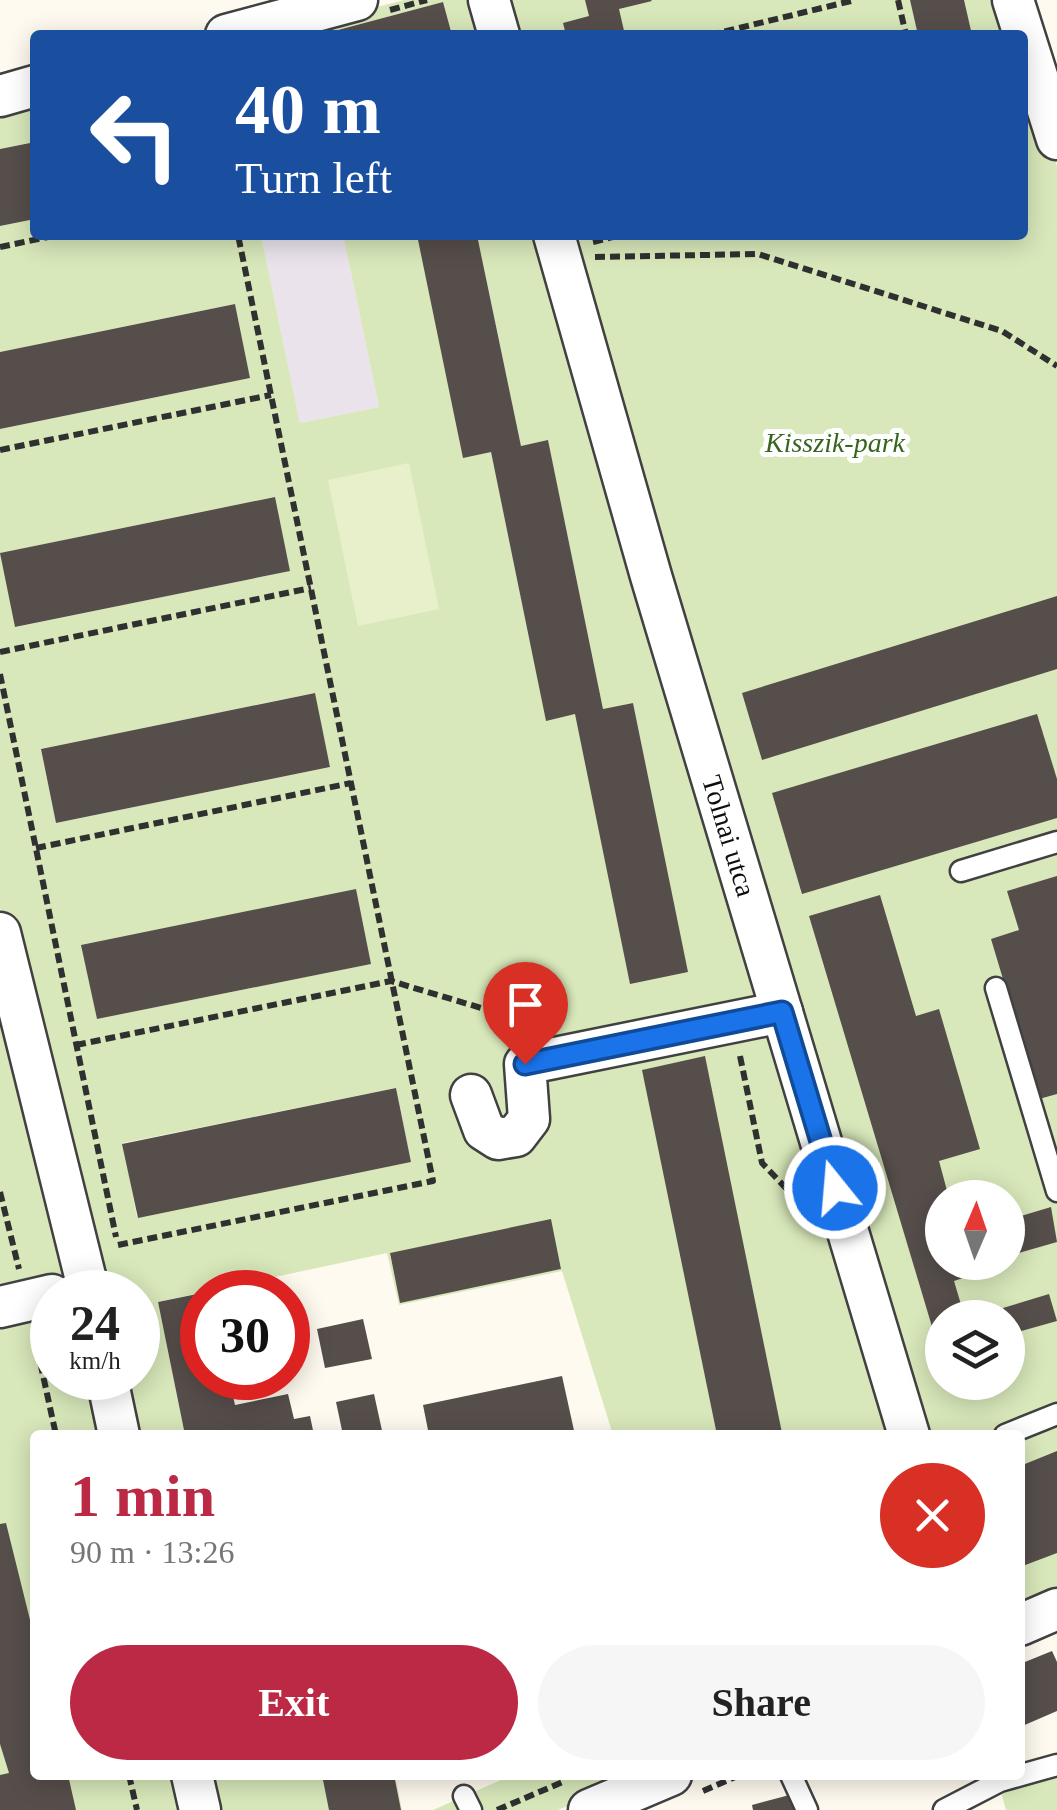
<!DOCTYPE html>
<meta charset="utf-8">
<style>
body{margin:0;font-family:Georgia,serif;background:#f6f6f6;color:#222;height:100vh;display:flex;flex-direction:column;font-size:38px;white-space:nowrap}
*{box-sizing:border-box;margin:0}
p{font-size:32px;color:#767676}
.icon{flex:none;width:55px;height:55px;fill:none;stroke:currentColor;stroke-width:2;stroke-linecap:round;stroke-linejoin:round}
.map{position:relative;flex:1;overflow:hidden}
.details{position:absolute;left:30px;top:1430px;width:995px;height:350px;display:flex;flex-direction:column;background:#fff;border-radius:10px;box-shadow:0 5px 25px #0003}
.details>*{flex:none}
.hud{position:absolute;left:30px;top:30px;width:998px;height:210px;border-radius:10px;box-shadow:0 5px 25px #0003;background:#1a4fa0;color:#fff;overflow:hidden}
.needle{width:65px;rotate:2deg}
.fabs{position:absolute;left:925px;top:1180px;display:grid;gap:20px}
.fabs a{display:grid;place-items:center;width:100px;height:100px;border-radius:50%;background:#fff;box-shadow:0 5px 25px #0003;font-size:50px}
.speed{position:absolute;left:30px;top:1270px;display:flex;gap:20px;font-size:50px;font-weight:700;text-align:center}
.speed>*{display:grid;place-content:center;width:130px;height:130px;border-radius:50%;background:#fff;box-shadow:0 5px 25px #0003;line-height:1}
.speed small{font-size:25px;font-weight:400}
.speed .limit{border:15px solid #d22;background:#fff;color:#111}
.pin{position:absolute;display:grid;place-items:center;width:85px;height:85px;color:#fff;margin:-102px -42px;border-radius:50% 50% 50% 0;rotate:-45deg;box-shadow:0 0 10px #0007}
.pin .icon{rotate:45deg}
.me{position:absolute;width:110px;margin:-55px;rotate:343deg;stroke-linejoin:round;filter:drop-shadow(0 0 8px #0008)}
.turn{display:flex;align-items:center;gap:35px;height:210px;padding:0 40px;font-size:45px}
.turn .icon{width:130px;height:130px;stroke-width:2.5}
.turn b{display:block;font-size:70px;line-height:85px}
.round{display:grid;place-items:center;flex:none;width:105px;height:105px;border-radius:52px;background:#f6f6f6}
.summary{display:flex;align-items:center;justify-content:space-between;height:170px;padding:0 40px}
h1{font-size:60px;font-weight:600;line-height:75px;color:#bb2944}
.action{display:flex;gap:20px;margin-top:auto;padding:20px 40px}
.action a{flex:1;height:115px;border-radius:60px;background:#bb2944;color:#fff;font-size:40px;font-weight:600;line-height:115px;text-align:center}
.action a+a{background:#f6f6f6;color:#222}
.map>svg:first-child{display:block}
.industrial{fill:#eae3ec}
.green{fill:#d8e8ba;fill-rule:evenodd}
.pitch{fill:#e8f0cb}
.building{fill:#564e4b}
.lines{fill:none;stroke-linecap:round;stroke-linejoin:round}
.lane-casing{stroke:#414141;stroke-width:25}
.street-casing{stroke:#414141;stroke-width:45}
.path{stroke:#303030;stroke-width:6;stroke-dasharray:10 5;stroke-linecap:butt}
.lane{stroke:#fff;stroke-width:20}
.street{stroke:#fff;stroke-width:40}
.route-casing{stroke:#114b97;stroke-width:25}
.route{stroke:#1a73e8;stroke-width:18}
.labels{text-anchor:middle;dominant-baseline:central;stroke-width:10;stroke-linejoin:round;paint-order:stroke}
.park-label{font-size:28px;font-style:italic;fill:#37651f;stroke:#fff}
.street-label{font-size:28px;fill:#0e0e0e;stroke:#fff}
</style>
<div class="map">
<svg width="1057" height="1810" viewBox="0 0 1057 1810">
<rect width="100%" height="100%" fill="#fffaef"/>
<polygon class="industrial" points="261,235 343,235 379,407 300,423"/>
<g class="green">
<polygon points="404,0 477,0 487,35 452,35 443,2 319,35 270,35"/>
<polygon points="494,0 1005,0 1016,35 504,35"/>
<path d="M1023,54L1057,166V1601L1020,1617V1435H914L559,235H1022ZM942,1198H1008V1262H942ZM942,1318H1008V1382H942Z"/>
<polygon points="35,97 35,142 0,149 0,106"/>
<path d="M35,219V235H261L300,423L379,407L343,235H417L491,452L546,720L575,714L687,972L633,703L603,709L548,441L521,446L477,235H544L894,1435H613L562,1271L399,1305L387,1253L158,1302L185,1435H124L112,1378H138V1292H93L0,908V429L250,378L235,304L0,352V226ZM274,497L289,571L16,627L1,553ZM314,693L330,767L56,823L41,749ZM82,946L370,964L97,1019ZM396,1088L411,1162L137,1217L123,1143ZM551,1220L561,1269L400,1302L390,1253Z"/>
<polygon points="0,964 79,1283 0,1302"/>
<polygon points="52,1299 52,1378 102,1378 115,1435 35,1435 35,1775 190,1775 198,1810 0,1810 0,1312"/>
<polygon points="200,1775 395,1775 402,1810 207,1810"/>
<polygon points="512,1775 640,1775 558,1810 433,1810"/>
<polygon points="1057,1777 1057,1810 1006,1810 1001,1792"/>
</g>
<polygon class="pitch" points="409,463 439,609 358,626 328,480"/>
<g class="building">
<polygon points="585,0 651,0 652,1 619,9 625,35 566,35 563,23 589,16"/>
<polygon points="910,0 964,0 972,35 918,35"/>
<polygon points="443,2 452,35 323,35 323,34"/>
<polygon points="35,142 35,219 0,226 0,149"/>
<polygon points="417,235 477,235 521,446 548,440 603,709 633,703 688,972 630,984 575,714 546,721 491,452 463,458"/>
<polygon points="235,304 250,378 0,429 0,352"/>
<polygon points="275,497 290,571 15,627 0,553"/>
<polygon points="1057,596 1057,669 762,760 742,693"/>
<polygon points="315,693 330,767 56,823 41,749"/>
<polygon points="1037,714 1057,779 1057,818 802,894 772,793"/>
<polygon points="1057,876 1057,1094 1039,1099 991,939 1019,930 1007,891"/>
<polygon points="356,889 371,964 97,1019 81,945"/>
<polygon points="880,895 916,1016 939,1009 980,1149 939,1161 949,1198 942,1198 942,1262 969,1262 972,1275 954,1281 965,1318 942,1318 942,1360 809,916"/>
<polygon points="705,1056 782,1433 771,1435 717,1435 642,1070"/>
<polygon points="396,1088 411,1162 138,1218 122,1144"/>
<polygon points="1051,1207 1057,1242 1008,1256 1008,1220"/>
<polygon points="551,1219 561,1269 400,1303 390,1253"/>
<polygon points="202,1293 202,1378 229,1378 235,1405 288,1394 294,1419 310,1416 314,1435 185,1435 158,1302"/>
<polygon points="1049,1294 1057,1321 1011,1334 1003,1308"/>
<polygon points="363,1319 372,1359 325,1368 317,1329"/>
<polygon points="562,1376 575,1435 429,1435 423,1405"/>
<polygon points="374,1394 383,1435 343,1435 336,1402"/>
<polygon points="1057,1451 1057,1553 1020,1567 1020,1466"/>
<polygon points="6,1523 35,1640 35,1775 68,1775 76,1810 0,1810 0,1775 9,1773 0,1744 0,1524"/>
<polygon points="1052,1651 1057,1662 1057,1711 1020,1727 1020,1664"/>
<polygon points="322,1775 394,1775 401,1810 329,1810"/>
<polygon points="797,1793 801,1810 753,1810 752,1805"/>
</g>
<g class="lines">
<defs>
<g id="lane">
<polyline points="961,871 1057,842"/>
<polyline points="996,988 1057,1191"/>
<polyline points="1005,1435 1057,1414"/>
<polyline points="791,1775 807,1810"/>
<polyline points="464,1796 471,1810"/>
<polyline points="944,1810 1000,1781 1057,1765"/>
</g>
<g id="street">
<polyline points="489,0 499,35"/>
<polyline points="1013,0 1057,139"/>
<polyline points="226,35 357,0"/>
<polyline points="0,96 35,86"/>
<polyline points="554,235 651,576 909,1435"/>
<polyline points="0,933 89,1292"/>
<polyline points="471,1095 484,1130 498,1139 516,1136 529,1119 525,1064 782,1012"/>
<polyline points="0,1307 52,1295"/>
<polyline points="107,1378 119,1435"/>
<polyline points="1020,1625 1057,1609"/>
<polyline points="192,1775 200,1810"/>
<polyline points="589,1810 671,1775"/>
</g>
</defs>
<use href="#lane" class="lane-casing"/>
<use href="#street" class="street-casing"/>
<g class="path">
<polyline points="898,0 906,35"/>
<polyline points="390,10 427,0"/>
<polyline points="710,35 855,0"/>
<polyline points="593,242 620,235"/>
<polyline points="0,247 58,235"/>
<polyline points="595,257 758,254 1002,331 1057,366"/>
<polyline points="0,450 271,395"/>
<polyline points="0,652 311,588"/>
<polyline points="0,674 116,1237"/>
<polyline points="36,848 351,783"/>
<polyline points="76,1045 391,981 538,1025"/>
<polyline points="740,1056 762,1163 802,1205"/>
<polyline points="0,1192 19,1269"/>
<polyline points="118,1245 433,1181 238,235"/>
<polyline points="34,1334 56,1435"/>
<polyline points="138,1342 142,1365"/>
<polyline points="129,1775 137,1810"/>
<polyline points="703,1791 740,1775"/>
<polyline points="497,1810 565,1781"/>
</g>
<use href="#lane" class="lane"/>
<use href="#street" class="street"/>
</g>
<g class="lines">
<defs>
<polyline id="route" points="525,1064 782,1012 835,1188"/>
</defs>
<use href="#route" class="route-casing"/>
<use href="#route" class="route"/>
</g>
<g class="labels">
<g class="park-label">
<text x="835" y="442">Kisszik-park</text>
</g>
<g class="street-label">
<text transform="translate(729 836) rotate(73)">Tolnai utca</text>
</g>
</g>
</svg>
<div class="fabs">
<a><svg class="needle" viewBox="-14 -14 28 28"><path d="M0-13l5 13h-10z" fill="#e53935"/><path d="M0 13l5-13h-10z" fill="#767676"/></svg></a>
<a><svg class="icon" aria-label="layers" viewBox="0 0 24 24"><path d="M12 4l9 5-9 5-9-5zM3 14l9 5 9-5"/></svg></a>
</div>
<div class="speed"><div>24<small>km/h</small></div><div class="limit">30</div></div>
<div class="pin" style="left:525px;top:1064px;background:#d93025"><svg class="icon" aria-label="arrive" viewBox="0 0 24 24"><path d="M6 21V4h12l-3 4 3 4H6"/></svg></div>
<svg class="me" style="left:835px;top:1188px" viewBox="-20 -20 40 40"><circle r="17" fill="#1a73e8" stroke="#fff" stroke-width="3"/><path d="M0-11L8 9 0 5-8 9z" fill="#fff"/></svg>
<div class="hud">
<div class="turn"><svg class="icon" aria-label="left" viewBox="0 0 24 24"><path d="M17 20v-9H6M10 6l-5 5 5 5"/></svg><div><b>40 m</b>Turn left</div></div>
</div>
<section class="details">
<div class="summary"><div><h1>1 min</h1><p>90 m · 13:26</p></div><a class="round" style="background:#d93025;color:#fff"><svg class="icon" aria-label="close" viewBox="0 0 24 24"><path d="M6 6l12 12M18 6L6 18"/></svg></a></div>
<div class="action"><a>Exit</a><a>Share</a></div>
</section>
</div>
